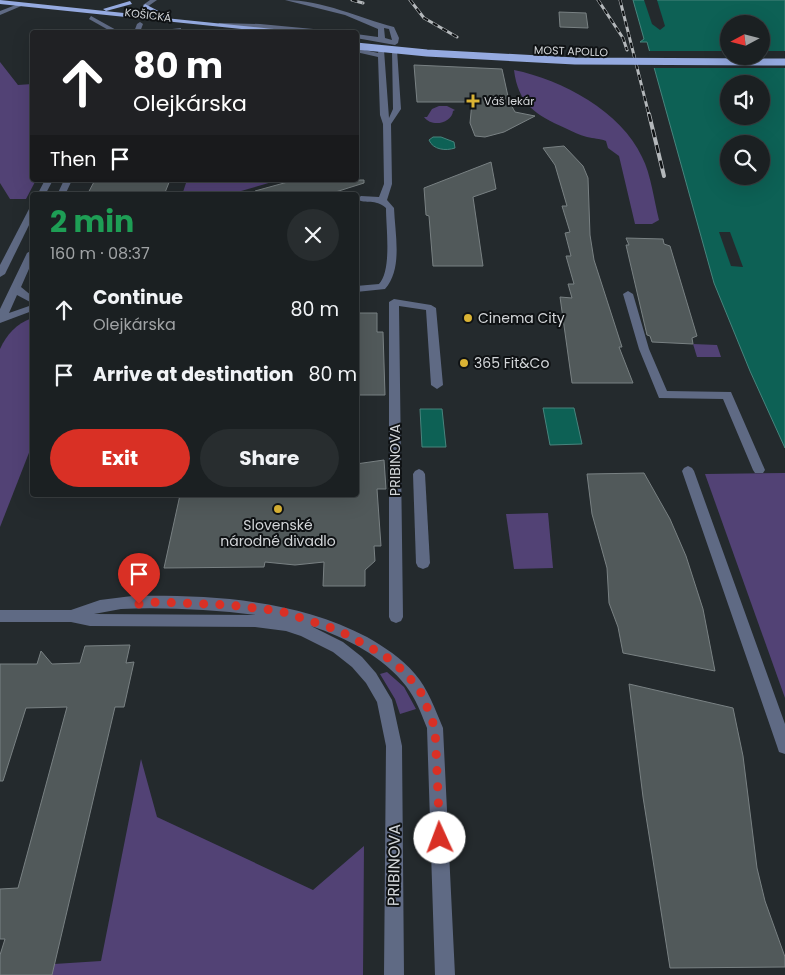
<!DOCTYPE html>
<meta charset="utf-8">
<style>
body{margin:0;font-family:Poppins,sans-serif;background:#282d2f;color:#f1f3f6;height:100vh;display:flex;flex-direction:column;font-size:19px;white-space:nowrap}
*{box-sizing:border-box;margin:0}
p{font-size:16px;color:#a0a3a5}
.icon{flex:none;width:28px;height:28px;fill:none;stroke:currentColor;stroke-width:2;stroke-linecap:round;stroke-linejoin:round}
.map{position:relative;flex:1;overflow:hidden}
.side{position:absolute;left:30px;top:192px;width:329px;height:305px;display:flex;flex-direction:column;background:#1b2022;border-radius:5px;box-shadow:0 5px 20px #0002,0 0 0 1px #393e40}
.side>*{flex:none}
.hud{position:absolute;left:30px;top:30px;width:329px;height:152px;border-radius:5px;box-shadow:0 5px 20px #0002,0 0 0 1px #393e40;background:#202124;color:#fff;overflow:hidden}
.needle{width:32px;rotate:263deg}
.fabs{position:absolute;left:720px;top:15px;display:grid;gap:10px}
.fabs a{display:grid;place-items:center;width:50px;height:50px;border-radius:50%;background:#1b2022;box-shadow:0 5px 20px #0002,0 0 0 1px #393e40;font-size:25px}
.pin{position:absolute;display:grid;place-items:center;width:42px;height:42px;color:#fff;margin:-51px -21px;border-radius:50% 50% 50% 0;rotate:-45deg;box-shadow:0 0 5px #0007}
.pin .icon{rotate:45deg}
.me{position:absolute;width:55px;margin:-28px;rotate:358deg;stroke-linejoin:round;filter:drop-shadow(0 0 4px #0008)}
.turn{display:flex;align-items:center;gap:18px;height:105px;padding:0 20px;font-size:22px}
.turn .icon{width:65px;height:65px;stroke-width:2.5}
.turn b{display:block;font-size:35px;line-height:42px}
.then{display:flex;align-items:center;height:48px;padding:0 20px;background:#0003;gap:10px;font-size:19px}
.round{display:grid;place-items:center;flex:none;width:52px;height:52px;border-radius:26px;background:#282d2f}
.summary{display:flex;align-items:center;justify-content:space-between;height:85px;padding:0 20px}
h1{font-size:30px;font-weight:700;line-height:38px;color:#1e9e55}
.cta{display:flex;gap:10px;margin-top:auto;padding:10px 20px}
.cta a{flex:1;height:58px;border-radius:30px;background:#d93025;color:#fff;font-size:20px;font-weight:700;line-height:58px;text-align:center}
.cta a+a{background:#282d2f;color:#f1f3f6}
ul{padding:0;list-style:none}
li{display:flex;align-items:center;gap:15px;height:65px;padding:0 20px}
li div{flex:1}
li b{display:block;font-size:19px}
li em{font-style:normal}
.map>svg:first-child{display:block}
.green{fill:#524275}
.water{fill:#0d6155;stroke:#48847d;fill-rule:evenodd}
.pier{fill:#242a2d}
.building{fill:#51595a;stroke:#798183}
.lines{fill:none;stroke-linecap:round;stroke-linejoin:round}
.minor{fill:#5f6a84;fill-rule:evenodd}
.major{fill:#95aae0;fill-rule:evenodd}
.rail-far1-casing{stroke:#b4b8bb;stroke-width:3}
.rail-casing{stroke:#b4b8bb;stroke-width:4}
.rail-far1{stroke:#0f1214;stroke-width:2;stroke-dasharray:5.5;stroke-linecap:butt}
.rail{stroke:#0f1214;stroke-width:2.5;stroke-dasharray:8;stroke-linecap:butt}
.major-bridge{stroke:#95aae0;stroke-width:7}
.route{stroke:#d93025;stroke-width:9;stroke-dasharray:0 16.2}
.poi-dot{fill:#dab334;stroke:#0f1214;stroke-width:2}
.labels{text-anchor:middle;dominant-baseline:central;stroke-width:4;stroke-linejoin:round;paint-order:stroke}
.far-street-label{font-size:11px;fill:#d3d6d9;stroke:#0f1214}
.far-poi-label{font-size:11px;fill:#d3d6d9;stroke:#0f1214;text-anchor:start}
.poi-label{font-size:14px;fill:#d3d6d9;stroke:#0f1214;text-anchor:start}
.street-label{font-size:14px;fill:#d3d6d9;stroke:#0f1214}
.near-street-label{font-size:16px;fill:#d3d6d9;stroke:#0f1214}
</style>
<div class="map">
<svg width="785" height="975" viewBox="0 0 785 975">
<rect width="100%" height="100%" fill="#242a2d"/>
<g class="green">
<polygon points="0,62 18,85 32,84 32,180 36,180 26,199 10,199 0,183"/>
<path d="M514,70C562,80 621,111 642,157C651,174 654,201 659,220L652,224H635L619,156L608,148L606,141C599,138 594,139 587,137C579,135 572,131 565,128C536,115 518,104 514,70Z"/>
<path d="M439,106H447L455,110L453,111C452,123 432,128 424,117H427L432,109Z"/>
<polygon points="187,180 279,180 227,195 182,195"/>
<path d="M32,318V445L0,527V349C7,334 16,324 32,318Z"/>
<polygon points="693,344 717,345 721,357 697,357"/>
<polygon points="785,473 785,698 705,474"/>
<polygon points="548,513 553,568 514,569 506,514"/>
<polygon points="387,672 404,687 416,709 400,714 395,699 380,674"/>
<polygon points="141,759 157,817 313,890 364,846 363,975 52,975 54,964 101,961"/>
</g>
<g class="water">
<path d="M633,0H785V448L750,371L714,283L647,42H640L644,39ZM729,24H761V56H729ZM729,84H761V116H729ZM729,144H761V176H729Z"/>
<path d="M433,137H441L454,142L455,148C446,151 433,150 429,140Z"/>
<polygon points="543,408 574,408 582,444 550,445"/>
<polygon points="420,409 442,409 446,447 422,447"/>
</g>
<g class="pier">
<polygon points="644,0 657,0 665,26 660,30 652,24"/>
<polygon points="647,51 729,51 729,56 761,56 761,51 785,51 785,68 652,68"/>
<polygon points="719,232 730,232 743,267 731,266"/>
</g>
<g class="building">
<polygon points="559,12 586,13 588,28 560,27"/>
<polygon points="414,65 502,69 509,101 515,112 535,116 504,132 485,137 475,136 470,123 472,102 417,102"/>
<polygon points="564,146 583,166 588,178 590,235 594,260 622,347 619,347 633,383 572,383 560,297 572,298 568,284 574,284 566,256 571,256 565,233 570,232 562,206 567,206 555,165 543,148"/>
<polygon points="491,162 496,189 473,197 483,266 433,266 429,216 426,215 424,188"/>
<polygon points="95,180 170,180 164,195 87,195"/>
<polygon points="295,180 364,180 364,183 326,195 256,195 255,191"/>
<polygon points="626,238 663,239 664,244 670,246 697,336 692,338 693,344 652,342 650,336 647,335 626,245 629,245"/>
<polygon points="356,313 377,313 377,332 383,332 385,395 356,395"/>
<polygon points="384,460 386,489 377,489 381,546 374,546 375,561 365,570 365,586 323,586 324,562 295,565 265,562 264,567 164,568 180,495 356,495 356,464"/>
<polygon points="644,473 670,519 686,556 703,609 715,671 623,653 618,627 609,603 607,568 592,514 587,474"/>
<polygon points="130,645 126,663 134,662 124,707 115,707 52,975 0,975 0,955 5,939 0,939 0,889 18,888 67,707 26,708 3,781 0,781 0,664 37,664 41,651 52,664 80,663 85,646"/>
<polygon points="629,684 733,708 743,756 757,868 765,901 785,957 785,967 670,968 643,797"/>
</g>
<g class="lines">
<g class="minor">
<polygon points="150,0 157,0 147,7 143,7 143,5"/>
<path d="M285,0C323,0 359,18 394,27L399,38L398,43L395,45L356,38V34L378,37V29L345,15ZM384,28L389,29L392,40L385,38Z"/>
<polygon points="21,3 26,4 0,15 0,11"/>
<polygon points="91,16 118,31 119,32 112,32 89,19"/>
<polygon points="140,22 143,24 140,32 134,32 137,24"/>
<polygon points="219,23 260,24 324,30 327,32 217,26"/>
<polygon points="181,28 181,30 179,31 146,32"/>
<polygon points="206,30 209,32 200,32 201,31"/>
<path d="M356,48L378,53L379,49L384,50L389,118L393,109L392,51L397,50L401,109L391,124L392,184L387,200L394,208C395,234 403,269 385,289L356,292V286L379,284C392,270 386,228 386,208C375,198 366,205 357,199L361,196L379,197L384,184L383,124L380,115L378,57L356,52Z"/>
<polygon points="45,180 53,180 45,195 37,195"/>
<polygon points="64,180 72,180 65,195 57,195"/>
<polygon points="29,209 32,209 32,219 5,274 0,277 0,265"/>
<polygon points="32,250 32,262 21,287 32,296 32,303 17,295 9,313 32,305 32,311 0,323 0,309 27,253"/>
<polygon points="628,291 633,294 649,349 667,391 731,392 765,470 763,473 755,473 753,470 723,399 659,398 639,349 623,294"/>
<polygon points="394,299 431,305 436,308 443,385 437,389 431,385 426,310 399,306 403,617 401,621 396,623 391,621 389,617 389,302"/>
<polygon points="688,466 692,468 694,471 785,724 785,754 779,752 777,746 682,471 684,468"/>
<polygon points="419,469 423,471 425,474 430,563 428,567 423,569 418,567 416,563 413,474 415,471"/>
<path d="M132,596C211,595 295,599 367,637C384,647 402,658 415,674C428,689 435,709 443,728L455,975H435L427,728C421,713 416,699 406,686C384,657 345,637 311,626L343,642L362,657L376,673L392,700L402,746L404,975H384L386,746L377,702L366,683L352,667L333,652L301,636L286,631L255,627L90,626L71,622H0V610H71L100,600ZM121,609C166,607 212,610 257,615H261L94,614Z"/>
</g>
<g class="major">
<polygon points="0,0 162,17 143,7 145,4 166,15 165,18 284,30 287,32 271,32 0,4"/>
<polygon points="130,1 132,4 106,11 103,9"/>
</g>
<defs>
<g id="rail-far1">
<polyline points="352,0 363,3"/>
<polyline points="410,0 424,18 457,37"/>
<polyline points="598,0 623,38 627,50"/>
<polyline points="620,0 649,115"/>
</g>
<polyline id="rail" points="649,114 664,176"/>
</defs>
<use href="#rail-far1" class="rail-far1-casing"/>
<use href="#rail" class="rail-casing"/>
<use href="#rail-far1" class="rail-far1"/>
<use href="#rail" class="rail"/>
<polyline class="major-bridge" points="356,46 427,53 575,61 785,62"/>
</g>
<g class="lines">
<polyline class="route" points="139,604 158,602 229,605 280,611 338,630 384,655 406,673 422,694 435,728 440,838"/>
</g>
<g class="poi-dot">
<path d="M470.5 93.5h5v5h5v5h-5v5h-5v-5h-5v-5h5z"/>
<circle cx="468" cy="318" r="5"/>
<circle cx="464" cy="363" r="5"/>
<circle cx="278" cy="509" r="5"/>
</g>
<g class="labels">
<g class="far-street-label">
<text transform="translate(148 15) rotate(7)">KOŠICKÁ</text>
<text transform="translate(571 51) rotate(2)">MOST APOLLO</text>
</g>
<g class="far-poi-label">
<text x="484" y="101">Váš lekár</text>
</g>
<g class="poi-label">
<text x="478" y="318">Cinema City</text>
<text x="474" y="363">365 Fit&amp;Co</text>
<text x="278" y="525" text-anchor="middle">Slovenské<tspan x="278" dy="16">národné divadlo</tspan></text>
</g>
<g class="street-label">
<text transform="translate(395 460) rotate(-90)">PRIBINOVA</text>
</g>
<g class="near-street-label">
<text transform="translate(394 865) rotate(-89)">PRIBINOVA</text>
</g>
</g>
</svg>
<div class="fabs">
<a><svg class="needle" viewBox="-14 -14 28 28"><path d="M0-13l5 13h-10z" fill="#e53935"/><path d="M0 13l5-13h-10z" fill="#a0a3a5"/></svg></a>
<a><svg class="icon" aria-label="sound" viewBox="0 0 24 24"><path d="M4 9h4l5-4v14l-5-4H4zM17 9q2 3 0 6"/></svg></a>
<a><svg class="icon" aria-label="search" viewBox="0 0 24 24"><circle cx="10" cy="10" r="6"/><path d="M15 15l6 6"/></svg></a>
</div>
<div class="pin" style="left:139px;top:604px;background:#d93025"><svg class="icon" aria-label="arrive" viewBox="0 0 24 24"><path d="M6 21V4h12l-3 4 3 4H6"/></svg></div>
<svg class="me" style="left:440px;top:838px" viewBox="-20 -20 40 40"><circle r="19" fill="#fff"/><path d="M0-13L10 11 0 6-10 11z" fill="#d93025"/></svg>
<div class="hud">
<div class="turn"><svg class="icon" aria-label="ahead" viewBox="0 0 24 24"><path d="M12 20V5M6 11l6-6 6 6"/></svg><div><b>80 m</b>Olejkárska</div></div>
<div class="then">Then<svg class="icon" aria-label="arrive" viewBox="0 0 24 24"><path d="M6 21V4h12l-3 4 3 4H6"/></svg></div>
</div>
<section class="side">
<div class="summary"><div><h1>2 min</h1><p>160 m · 08:37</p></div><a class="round"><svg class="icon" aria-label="close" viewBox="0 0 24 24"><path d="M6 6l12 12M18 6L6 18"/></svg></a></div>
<ul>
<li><svg class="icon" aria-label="ahead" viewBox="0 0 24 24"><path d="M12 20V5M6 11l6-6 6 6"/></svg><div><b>Continue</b><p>Olejkárska</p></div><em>80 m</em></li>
<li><svg class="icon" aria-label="arrive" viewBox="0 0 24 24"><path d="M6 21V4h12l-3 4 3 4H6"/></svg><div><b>Arrive at destination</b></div><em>80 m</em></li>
</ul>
<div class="cta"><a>Exit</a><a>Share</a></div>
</section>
</div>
